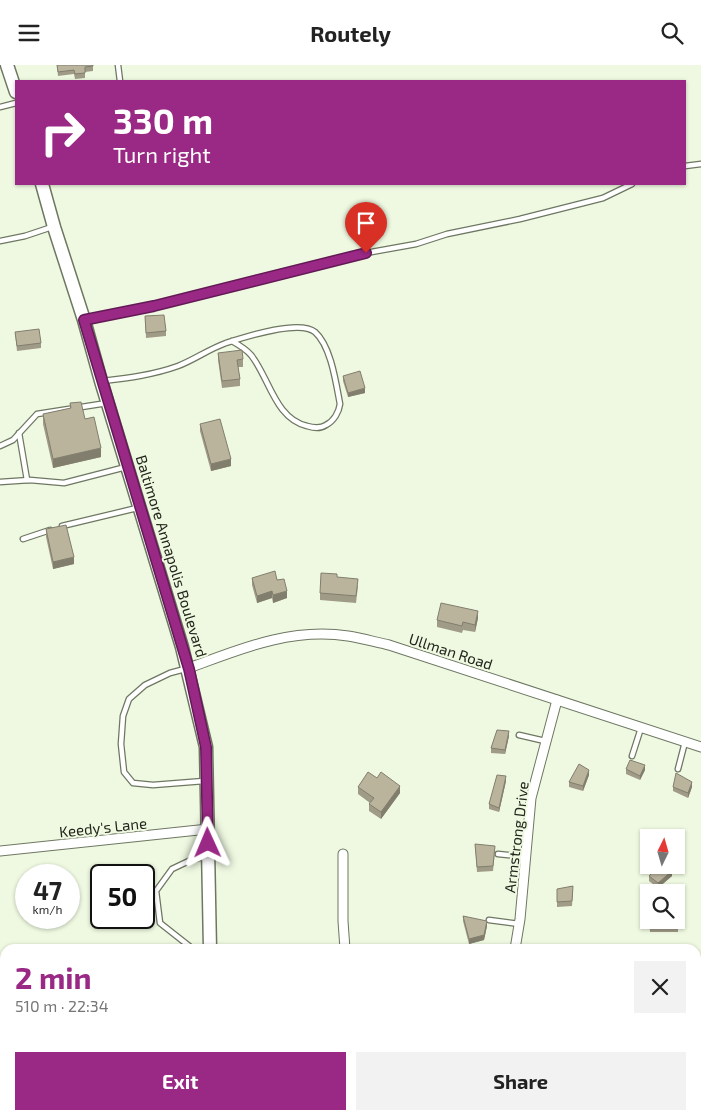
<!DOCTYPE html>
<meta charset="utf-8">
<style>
body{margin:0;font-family:"Exo 2",sans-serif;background:#f2f2f2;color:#222;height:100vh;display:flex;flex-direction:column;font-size:19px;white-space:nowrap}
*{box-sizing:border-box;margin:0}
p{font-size:16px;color:#767676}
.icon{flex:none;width:28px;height:28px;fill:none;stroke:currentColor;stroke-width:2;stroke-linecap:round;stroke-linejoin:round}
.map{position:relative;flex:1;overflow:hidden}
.details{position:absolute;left:0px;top:879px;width:701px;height:176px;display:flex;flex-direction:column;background:#fff;border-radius:15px 15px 0 0;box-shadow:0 1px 4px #0004}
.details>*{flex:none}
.hud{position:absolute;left:15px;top:15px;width:671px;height:105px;border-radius:0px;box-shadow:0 1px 4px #0004;background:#9a2885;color:#fff;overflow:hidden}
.needle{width:32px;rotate:5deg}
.fabs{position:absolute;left:640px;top:764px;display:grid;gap:10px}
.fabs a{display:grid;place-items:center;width:45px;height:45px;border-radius:0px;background:#fff;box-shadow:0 1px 4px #0004;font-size:25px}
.speed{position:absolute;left:15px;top:799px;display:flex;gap:10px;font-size:25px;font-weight:700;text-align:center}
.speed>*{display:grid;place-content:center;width:65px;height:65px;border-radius:50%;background:#fff;box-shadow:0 1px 4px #0004;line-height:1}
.speed small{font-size:12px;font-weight:400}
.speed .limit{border:2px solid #111;border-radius:8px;background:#fff;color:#111}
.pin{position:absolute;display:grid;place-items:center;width:42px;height:42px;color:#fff;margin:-51px -21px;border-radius:50% 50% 50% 0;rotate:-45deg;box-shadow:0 0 5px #0007}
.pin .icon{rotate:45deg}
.me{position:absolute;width:55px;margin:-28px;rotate:359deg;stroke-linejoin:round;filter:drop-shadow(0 0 4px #0008)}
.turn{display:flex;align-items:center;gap:18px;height:105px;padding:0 15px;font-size:22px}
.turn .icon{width:65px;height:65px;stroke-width:2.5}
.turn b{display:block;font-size:35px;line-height:42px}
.round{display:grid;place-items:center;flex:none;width:52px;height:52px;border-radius:0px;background:#f2f2f2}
.overview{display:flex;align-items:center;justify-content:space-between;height:85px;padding:0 15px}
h1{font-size:30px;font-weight:700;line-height:38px;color:#9a2885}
.primary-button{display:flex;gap:10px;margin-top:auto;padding:10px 15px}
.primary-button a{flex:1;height:58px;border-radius:0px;background:#9a2885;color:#fff;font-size:20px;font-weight:700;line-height:58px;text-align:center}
.primary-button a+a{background:#f2f2f2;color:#222}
header{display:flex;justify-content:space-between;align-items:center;height:65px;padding:0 15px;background:#fff;font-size:22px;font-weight:700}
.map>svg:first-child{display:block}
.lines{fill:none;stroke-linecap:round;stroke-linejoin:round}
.lane-casing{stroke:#6e7762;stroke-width:7}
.street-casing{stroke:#6e7762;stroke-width:11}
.secondary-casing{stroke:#6e7762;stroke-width:15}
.lane{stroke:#fff;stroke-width:4.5}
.street{stroke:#fff;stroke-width:9}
.secondary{stroke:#fff;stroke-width:12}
.wall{fill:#a09b87}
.shaded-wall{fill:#827e6e}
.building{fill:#bab49d;stroke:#827e6e}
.route-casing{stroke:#641a56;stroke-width:12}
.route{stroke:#9a2885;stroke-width:9}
.labels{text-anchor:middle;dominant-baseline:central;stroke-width:4;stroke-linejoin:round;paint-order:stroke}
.street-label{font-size:15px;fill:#22251c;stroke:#eff9e1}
</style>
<header><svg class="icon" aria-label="menu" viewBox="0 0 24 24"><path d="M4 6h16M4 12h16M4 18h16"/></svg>Routely<svg class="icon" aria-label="search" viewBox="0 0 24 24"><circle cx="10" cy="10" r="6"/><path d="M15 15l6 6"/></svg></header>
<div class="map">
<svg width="701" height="1054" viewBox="0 0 701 1054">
<rect width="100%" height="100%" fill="#eff9e1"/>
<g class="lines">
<defs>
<g id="lane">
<polyline points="118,0 120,16"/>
<polyline points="0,42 16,38"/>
<polyline points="685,101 701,99"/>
<polyline points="0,176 25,171 52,162"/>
<polyline points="85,255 154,241 366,188 416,179 447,169 520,154 603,133 632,119"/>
<path d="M103,316C128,313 153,310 178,301C194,295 209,284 226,278C245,272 299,254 315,267C331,281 336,318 340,339C339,347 334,356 326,360C320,364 314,363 307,361C275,354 269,312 251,290C246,284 239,280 232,276"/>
<polyline points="19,368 27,415"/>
<polyline points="0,381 13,375 37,349 107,338"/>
<polyline points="0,417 30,415 64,418 126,402"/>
<polyline points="62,461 137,443"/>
<polyline points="23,474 50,465"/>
<polyline points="185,604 170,608 145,620 129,634 123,651 121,679 124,707 133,718 153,720 204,716"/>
<polyline points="519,670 545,676"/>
<polyline points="632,691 641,663"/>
<polyline points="678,704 685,677"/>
<polyline points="498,789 526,792"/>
<polyline points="207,791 191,795 172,804 156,826 160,858 193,884 209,883"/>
<polyline points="489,855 519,859"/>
</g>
<g id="street">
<path d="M189,603C240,584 292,562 348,571C361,573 375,577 389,580L701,682"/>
<polyline points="0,786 208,764"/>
<polyline points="343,789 343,856 345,884"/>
<polyline points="515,884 520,854 531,733 557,635"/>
<polyline points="696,1021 701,1022"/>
</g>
<g id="secondary">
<polyline points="7,0 16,27"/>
<polyline points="42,119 54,162 84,255 101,316 182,582 206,682 210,884"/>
<polyline points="237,1050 238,1054"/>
</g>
</defs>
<use href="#lane" class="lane-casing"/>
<use href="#street" class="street-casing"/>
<use href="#secondary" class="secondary-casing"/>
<use href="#lane" class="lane"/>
<use href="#street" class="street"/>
<use href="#secondary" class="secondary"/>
</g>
<g class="wall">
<polygon points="57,0 93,0 93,6 85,7 85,13 75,14 74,9 58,11"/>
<polygon points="145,251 166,266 166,271 146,273"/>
<polygon points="15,267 41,278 41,283 17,286"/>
<polygon points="218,288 243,294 243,302 238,302 240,314 240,321 222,323 218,295"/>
<polygon points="343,311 365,328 348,332 343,316"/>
<polygon points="70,338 85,354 101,392 53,403 43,359 43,349 70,343"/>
<polygon points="200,359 231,401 211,406 200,366"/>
<polygon points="46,464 74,499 53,504 46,472"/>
<polygon points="337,512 358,521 356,538 320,535 320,528"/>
<polygon points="252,513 277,515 287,533 273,538 272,533 257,538 252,520"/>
<polygon points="478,553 475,567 463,565 462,568 437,562 437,555"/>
<polygon points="509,671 505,689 491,688 491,683"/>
<polygon points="626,704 645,705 640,715 626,709"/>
<polygon points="589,710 583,726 569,722 569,717"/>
<polygon points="377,713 400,728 381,754 369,746 369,739 370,738 358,729 358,722"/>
<polygon points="506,716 499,747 489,744 489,739"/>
<polygon points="673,722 692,722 688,733 673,726"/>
<polygon points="475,779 495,786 493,806 477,807"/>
<polygon points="649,811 672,811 658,823 649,816"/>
<polygon points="557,824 573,826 572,841 557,842"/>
<polygon points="463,851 487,861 484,875 469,879 463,856"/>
<polygon points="649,856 678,862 678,867 650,867"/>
</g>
<g class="shaded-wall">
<polygon points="365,323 365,328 348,332 348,328"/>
<polygon points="101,383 101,392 53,403 53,394"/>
<polygon points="231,394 231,401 211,406 211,399"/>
<polygon points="74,492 74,499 53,504 53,497"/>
<polygon points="272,526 272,533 257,538 257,531"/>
<polygon points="287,526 287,533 273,538 273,530"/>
<polygon points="478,546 478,553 475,567 475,560"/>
<polygon points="509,666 509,671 505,689 505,685"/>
<polygon points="645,700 645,705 640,715 640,711"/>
<polygon points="589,705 589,710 583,726 583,721"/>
<polygon points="506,711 506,716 499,747 499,743"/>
<polygon points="692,717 692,722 688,733 688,728"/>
<polygon points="400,721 400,728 381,754 381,747"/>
<polygon points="672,806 672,811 658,823 658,818"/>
<polygon points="487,856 487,861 484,875 469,879 469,874"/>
</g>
<g class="building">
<polygon points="57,0 93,0 93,1 85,2 85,8 75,9 74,5 58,7"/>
<polygon points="164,250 166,266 146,268 145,251"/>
<polygon points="39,264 41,278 17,281 15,267"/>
<polygon points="242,285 243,294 237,295 240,314 222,316 218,288"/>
<polygon points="360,306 365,323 348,328 343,311"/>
<polygon points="81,337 85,354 94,352 101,383 53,394 43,349 71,343 70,338"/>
<polygon points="220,354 231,394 211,399 200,359"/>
<polygon points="66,460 74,492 53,497 46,464"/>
<polygon points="275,506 277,515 284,514 287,526 273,530 272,526 257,531 252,513"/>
<polygon points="321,508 337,509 337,512 358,514 356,531 320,528"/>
<polygon points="441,538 478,546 475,560 463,557 462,561 437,555"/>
<polygon points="497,665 509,666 505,685 491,683"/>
<polygon points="630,695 645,700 640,711 626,704"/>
<polygon points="579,699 589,705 583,721 569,717"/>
<polygon points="368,707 377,713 381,707 400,721 381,747 369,739 374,733 358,722"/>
<polygon points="676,708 692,717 688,728 673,722"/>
<polygon points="497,710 506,711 499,743 489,739"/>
<polygon points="475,779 495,781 493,801 477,802"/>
<polygon points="660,800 662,800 672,806 658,818 649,811"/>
<polygon points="573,821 572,836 557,837 557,824"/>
<polygon points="463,851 487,856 484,870 469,874"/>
<polygon points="661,855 676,855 678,862 650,862 649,856"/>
<polygon points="546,881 557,884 546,884"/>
</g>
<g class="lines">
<defs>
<polyline id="route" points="208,778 206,682 189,604 84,255 154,241 366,188"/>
</defs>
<use href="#route" class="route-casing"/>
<use href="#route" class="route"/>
</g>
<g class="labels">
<g class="street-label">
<text transform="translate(172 491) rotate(73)">Baltimore Annapolis Boulevard</text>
<text transform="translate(451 586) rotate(18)">Ullman Road</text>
<text transform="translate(103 762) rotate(-6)">Keedy's Lane</text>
<text transform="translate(516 772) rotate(-83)">Armstrong Drive</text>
</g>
</g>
</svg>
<div class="fabs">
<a><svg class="needle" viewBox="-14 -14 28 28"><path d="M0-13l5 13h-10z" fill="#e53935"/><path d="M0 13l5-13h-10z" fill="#767676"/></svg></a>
<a><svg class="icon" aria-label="search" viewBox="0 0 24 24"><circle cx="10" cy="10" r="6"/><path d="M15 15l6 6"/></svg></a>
</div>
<div class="speed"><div>47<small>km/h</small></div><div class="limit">50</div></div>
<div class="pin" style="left:366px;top:188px;background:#d93025"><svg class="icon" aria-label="arrive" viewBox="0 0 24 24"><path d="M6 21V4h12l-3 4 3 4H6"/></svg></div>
<svg class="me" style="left:208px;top:778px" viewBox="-20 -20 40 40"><path d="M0-17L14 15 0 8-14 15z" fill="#9a2885" stroke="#fff" stroke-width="4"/></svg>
<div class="hud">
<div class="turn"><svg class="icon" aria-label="right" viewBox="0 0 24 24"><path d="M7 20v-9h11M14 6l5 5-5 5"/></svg><div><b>330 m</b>Turn right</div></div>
</div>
<section class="details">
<div class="overview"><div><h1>2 min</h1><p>510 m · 22:34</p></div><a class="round"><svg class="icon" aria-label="close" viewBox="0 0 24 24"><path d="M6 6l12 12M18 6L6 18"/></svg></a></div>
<div class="primary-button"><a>Exit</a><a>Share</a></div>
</section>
</div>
